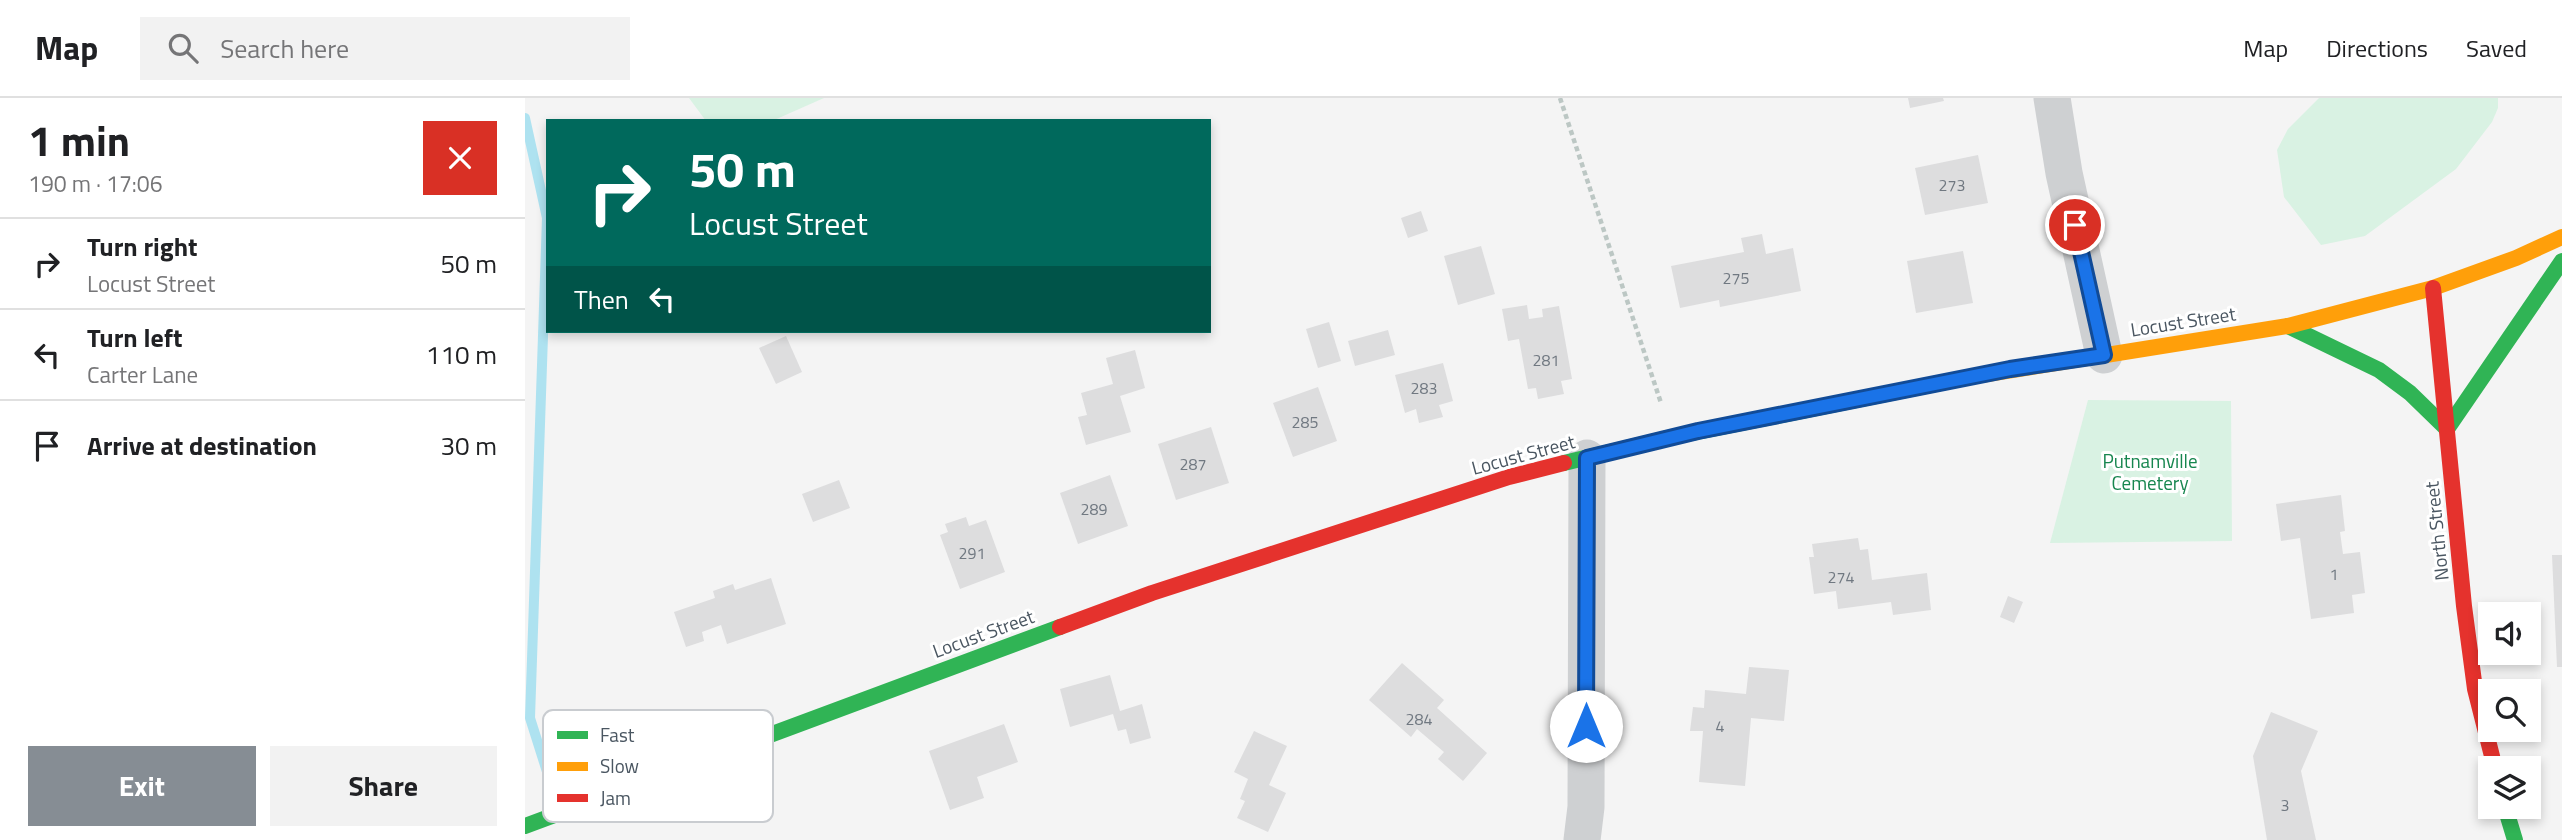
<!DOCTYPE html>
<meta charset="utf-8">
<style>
body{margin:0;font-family:"Titillium Web",sans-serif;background:#f2f2f2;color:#202124;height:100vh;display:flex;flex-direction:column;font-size:26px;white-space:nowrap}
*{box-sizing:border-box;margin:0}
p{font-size:23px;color:#757577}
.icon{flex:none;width:38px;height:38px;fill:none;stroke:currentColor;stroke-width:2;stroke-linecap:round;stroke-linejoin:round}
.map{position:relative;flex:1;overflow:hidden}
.details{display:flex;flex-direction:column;background:#fff;width:525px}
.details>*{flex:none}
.top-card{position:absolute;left:21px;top:21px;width:665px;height:214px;border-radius:0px;box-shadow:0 4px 10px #0003;background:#00695c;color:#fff;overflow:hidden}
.tools{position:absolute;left:1953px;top:504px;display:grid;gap:14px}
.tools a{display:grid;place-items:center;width:63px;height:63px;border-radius:0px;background:#fff;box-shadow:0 4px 10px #0003;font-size:35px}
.pin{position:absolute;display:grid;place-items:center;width:60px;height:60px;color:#fff;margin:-30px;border:4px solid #fff;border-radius:50%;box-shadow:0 2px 7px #0007}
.me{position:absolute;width:77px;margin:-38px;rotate:0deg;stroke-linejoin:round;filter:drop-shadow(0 0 5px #0008)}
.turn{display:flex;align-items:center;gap:24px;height:147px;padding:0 28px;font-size:32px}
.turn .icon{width:91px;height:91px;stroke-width:2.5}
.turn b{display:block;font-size:49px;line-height:60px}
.then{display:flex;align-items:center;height:66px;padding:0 28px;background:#0003;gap:14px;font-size:26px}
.round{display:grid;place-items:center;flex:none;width:74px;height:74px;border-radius:0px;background:#f2f2f2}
.summary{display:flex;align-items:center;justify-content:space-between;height:119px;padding:0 28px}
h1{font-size:42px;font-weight:700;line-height:52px}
.cta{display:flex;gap:14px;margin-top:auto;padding:14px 28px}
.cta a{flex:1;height:80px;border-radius:0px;background:#868d94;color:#fff;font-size:28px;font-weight:700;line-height:80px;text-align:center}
.cta a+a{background:#f2f2f2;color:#202124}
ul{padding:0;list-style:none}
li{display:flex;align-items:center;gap:21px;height:91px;padding:0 28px;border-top:2px solid #e0e0e0}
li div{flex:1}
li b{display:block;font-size:26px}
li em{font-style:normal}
header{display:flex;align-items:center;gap:42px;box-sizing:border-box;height:98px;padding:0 35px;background:#fff;border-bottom:2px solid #e0e0e0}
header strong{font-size:33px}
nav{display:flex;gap:38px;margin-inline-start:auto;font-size:24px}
.search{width:490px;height:63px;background:#f2f2f2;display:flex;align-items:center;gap:18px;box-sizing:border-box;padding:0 24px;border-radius:0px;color:#757577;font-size:26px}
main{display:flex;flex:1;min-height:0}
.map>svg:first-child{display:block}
.green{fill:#d9f2e3}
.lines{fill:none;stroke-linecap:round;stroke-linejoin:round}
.stream{stroke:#aee2f0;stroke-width:10}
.building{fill:#ddddde}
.path{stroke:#bcc7c4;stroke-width:4.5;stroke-dasharray:5 3.5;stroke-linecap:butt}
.street{stroke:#ced0d2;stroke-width:37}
.fast{stroke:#30b455;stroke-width:16}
.slow{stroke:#ff9f0a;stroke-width:16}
.jam{stroke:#e5322d;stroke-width:16}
.route-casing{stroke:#114b97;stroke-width:18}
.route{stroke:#1a73e8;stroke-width:12}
.labels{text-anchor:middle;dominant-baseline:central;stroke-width:6;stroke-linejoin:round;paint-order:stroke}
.number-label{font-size:16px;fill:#707881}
.street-label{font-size:19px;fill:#4a5661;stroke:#fff}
.park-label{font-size:19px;fill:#17864f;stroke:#fff}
.key{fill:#fff;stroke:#c9ccd0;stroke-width:2}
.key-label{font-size:19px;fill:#4a5661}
</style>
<header>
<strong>Map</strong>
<div class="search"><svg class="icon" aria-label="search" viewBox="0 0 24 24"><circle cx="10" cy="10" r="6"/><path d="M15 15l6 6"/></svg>Search here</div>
<nav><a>Map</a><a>Directions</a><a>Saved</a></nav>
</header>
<main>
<section class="details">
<div class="summary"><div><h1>1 min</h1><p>190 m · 17:06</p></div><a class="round" style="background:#d93025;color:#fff"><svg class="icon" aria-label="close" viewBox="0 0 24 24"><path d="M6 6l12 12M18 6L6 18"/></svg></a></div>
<ul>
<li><svg class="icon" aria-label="right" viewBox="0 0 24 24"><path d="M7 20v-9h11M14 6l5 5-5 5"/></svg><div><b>Turn right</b><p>Locust Street</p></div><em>50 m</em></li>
<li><svg class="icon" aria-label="left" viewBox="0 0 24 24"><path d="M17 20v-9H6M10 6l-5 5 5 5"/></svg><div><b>Turn left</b><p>Carter Lane</p></div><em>110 m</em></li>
<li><svg class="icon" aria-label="arrive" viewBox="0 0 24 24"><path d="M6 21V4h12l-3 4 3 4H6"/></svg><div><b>Arrive at destination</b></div><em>30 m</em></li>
</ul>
<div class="cta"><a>Exit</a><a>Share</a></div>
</section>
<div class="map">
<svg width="2037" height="742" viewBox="0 0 2037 742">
<rect width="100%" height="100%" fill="#f4f4f4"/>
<g class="green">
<polygon points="164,0 299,0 247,23 181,23"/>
<polygon points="1794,0 1973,0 1973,10 1967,24 1931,71 1840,138 1796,147 1759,99 1752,52 1763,31"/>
<polygon points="1563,302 1706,303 1707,443 1525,445"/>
</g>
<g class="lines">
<polyline class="stream" points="0,20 22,120 5,620 24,680"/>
</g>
<g class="building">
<polygon points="1383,0 1418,0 1419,3 1385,10"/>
<polygon points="1453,57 1463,105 1400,117 1390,70"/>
<polygon points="896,113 903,133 883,140 876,120"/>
<polygon points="1237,136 1241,156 1268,150 1276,193 1195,209 1194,202 1155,210 1146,168 1219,154 1216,140"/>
<polygon points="956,148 970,196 933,207 919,158"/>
<polygon points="1438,153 1448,205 1391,215 1382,163"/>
<polygon points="1002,207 1004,221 1018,219 1017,211 1034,208 1047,281 1036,283 1039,296 1013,301 1011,290 1003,291 994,241 983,243 977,211"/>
<polygon points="804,224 816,263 793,270 781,231"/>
<polygon points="863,232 870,257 830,268 823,243"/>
<polygon points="261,238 277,274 251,286 234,250"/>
<polygon points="610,252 620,290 595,298 606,334 561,347 553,319 562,317 556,295 588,286 581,260"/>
<polygon points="918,265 928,303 914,307 918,319 894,325 891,311 880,315 870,277"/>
<polygon points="793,289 812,343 768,359 748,305"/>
<polygon points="686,329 704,385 651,402 633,346"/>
<polygon points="585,377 603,428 553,446 535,395"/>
<polygon points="314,382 325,410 288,424 277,396"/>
<polygon points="1816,397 1820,433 1815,434 1818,456 1835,454 1840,495 1827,497 1829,515 1786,521 1775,440 1756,443 1751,406"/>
<polygon points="441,419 444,428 461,422 480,474 435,491 415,437 423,434 420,426"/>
<polygon points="1333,440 1335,452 1343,451 1347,482 1402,475 1406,512 1368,517 1366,504 1313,511 1311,493 1289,496 1284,459 1289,459 1287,446"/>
<polygon points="2027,457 2037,457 2037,569 2032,569"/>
<polygon points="246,480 261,526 202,546 196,527 177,534 179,543 161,549 149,514 190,500 188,493 208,486 210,492"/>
<polygon points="1483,498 1498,504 1489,525 1475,519"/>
<polygon points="877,565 919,602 912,610 962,655 938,683 913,661 919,654 892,631 886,639 844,602"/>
<polygon points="1224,569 1264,572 1259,623 1226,620 1220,688 1174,684 1178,633 1165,633 1168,609 1179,610 1180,592 1221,596"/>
<polygon points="585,577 595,613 617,606 626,640 605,646 601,631 593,633 588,616 545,629 535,591"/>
<polygon points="1746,614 1793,633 1776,673 1791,742 1742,742 1728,658"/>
<polygon points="479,626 493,664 452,679 459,700 425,712 404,653"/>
<polygon points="729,633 762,648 744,687 761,695 743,734 712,720 720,703 715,701 723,681 709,674"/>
</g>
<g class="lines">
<polyline class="path" points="1035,0 1136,305"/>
<g class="street">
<polyline points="1527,0 1539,75 1579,257"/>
<polyline points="1057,742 1061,709 1062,360"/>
</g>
<g class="fast">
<polyline points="1763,228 1854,272 1885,295 1922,331 2037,163"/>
<polyline points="1039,365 1147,339 1456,277"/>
<polyline points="1980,709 1990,742"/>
<polyline points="0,728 535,529"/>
</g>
<polyline class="slow" points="1456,277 1763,228 1908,190 1991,160 2037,139"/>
<g class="jam">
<polyline points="1908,190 1939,508 1950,591 1970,670"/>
<polyline points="535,529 627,495 984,379 1039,365"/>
</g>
</g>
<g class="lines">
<defs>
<polyline id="route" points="1061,628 1062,360 1173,333 1485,271 1579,257 1550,127"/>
</defs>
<use href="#route" class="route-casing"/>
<use href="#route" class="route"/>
</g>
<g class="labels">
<g class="number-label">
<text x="1427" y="87">273</text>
<text x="1211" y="180">275</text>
<text x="1021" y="262">281</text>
<text x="899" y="290">283</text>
<text x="780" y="324">285</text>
<text x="668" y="366">287</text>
<text x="569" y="411">289</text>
<text x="447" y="455">291</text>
<text x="1809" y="476">1</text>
<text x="1316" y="479">274</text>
<text x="894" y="621">284</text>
<text x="1195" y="628">4</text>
<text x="1760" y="707">3</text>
</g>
<g class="street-label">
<text transform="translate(1658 223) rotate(-9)">Locust Street</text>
<text transform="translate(998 356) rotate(-15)">Locust Street</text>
<text transform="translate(1911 433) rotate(-96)">North Street</text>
<text transform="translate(458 535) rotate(-20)">Locust Street</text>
</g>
<g class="park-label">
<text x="1625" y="362">Putnamville<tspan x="1625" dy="22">Cemetery</tspan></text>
</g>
</g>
<rect x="18" y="612" width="230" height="112" rx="10" class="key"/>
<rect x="32" y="633" width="31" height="8" fill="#30b455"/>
<rect x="32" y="664" width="31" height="9" fill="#ff9f0a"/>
<rect x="32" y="696" width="31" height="8" fill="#e5322d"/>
<g class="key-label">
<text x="75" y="644">Fast</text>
<text x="75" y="675">Slow</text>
<text x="75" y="707">Jam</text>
</g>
</svg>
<div class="tools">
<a><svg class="icon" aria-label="sound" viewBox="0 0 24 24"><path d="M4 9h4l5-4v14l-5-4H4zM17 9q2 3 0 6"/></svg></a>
<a><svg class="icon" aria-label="search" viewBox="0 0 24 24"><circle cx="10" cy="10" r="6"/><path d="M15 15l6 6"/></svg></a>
<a><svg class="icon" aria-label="layers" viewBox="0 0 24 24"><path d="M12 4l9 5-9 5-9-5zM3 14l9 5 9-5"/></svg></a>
</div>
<div class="pin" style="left:1550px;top:127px;background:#d93025"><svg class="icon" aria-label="arrive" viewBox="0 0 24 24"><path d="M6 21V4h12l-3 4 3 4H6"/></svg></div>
<svg class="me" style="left:1061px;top:628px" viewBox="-20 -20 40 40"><circle r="19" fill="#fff"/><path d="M0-13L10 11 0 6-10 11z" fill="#1a73e8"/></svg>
<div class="top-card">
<div class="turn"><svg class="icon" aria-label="right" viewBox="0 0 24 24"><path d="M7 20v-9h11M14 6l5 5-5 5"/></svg><div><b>50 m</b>Locust Street</div></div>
<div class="then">Then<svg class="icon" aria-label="left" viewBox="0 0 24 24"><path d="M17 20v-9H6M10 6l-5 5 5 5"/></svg></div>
</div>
</div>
</main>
